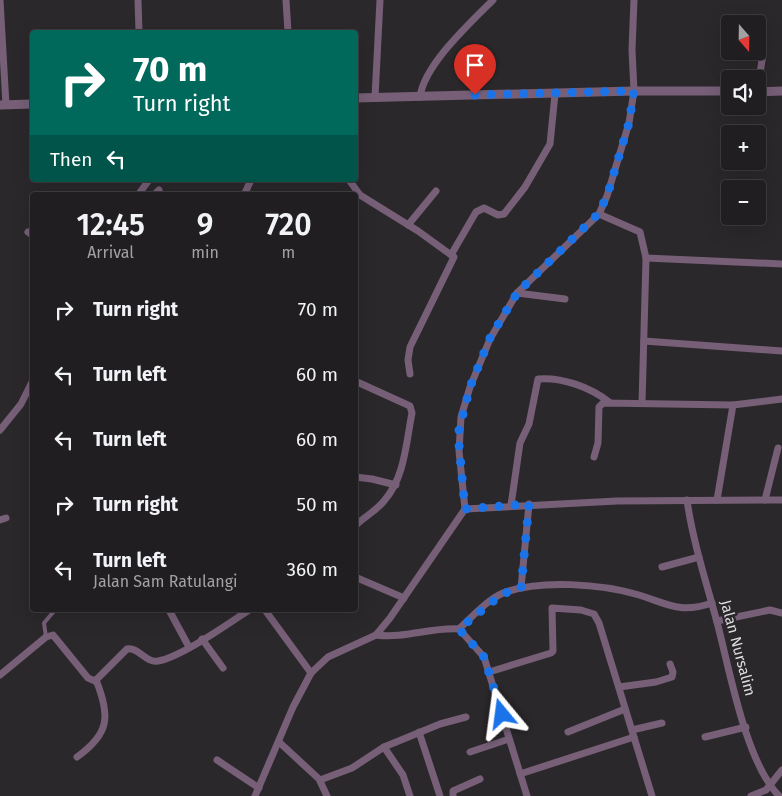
<!DOCTYPE html>
<meta charset="utf-8">
<style>
body{margin:0;font-family:"Fira Sans",sans-serif;background:#2d2b2d;color:#f1f3f6;height:100vh;display:flex;flex-direction:column;font-size:19px;white-space:nowrap}
*{box-sizing:border-box;margin:0}
p{font-size:16px;color:#a2a2a5}
.icon{flex:none;width:28px;height:28px;fill:none;stroke:currentColor;stroke-width:2;stroke-linecap:round;stroke-linejoin:round}
.map{position:relative;flex:1;overflow:hidden}
.side{position:absolute;left:30px;top:192px;width:328px;height:420px;display:flex;flex-direction:column;background:#201e20;border-radius:5px;box-shadow:0 5px 20px #0002,0 0 0 1px #3d3c3e}
.side>*{flex:none}
.banner{position:absolute;left:30px;top:30px;width:328px;height:152px;border-radius:5px;box-shadow:0 5px 20px #0002,0 0 0 1px #3d3c3e;background:#00695c;color:#fff;overflow:hidden}
.needle{width:32px;rotate:160deg}
.buttons{position:absolute;left:721px;top:15px;display:grid;gap:10px}
.buttons a{display:grid;place-items:center;width:45px;height:45px;border-radius:5px;background:#201e20;box-shadow:0 5px 20px #0002,0 0 0 1px #3d3c3e;font-size:25px}
.pin{position:absolute;display:grid;place-items:center;width:42px;height:42px;color:#fff;margin:-51px -21px;border-radius:50% 50% 50% 0;rotate:-45deg;box-shadow:0 0 5px #0007}
.pin .icon{rotate:45deg}
.me{position:absolute;width:55px;margin:-28px;rotate:344deg;stroke-linejoin:round;filter:drop-shadow(0 0 4px #0008)}
.turn{display:flex;align-items:center;gap:18px;height:105px;padding:0 20px;font-size:22px}
.turn .icon{width:65px;height:65px;stroke-width:2.5}
.turn b{display:block;font-size:35px;line-height:42px}
.then{display:flex;align-items:center;height:48px;padding:0 20px;background:#0003;gap:10px;font-size:19px}
.eta{display:flex;justify-content:space-evenly;align-items:center;height:85px;text-align:center}
.eta b{font-size:30px;font-weight:600;line-height:35px}
ul{padding:0;list-style:none}
li{display:flex;align-items:center;gap:15px;height:65px;padding:0 20px}
li div{flex:1}
li b{display:block;font-size:19px}
li em{font-style:normal}
.map>svg:first-child{display:block}
.lines{fill:none;stroke-linecap:round;stroke-linejoin:round}
.service{stroke:#765f77;stroke-width:4}
.minor{stroke:#765f77;stroke-width:7}
.tertiary{stroke:#765f77;stroke-width:9}
.route{stroke:#1a73e8;stroke-width:9;stroke-dasharray:0 16.2}
.labels{text-anchor:middle;dominant-baseline:central;stroke-width:5;stroke-linejoin:round;paint-order:stroke}
.street-label{font-size:15px;fill:#dfdddf;stroke:#2b282b}
</style>
<div class="map">
<svg width="782" height="796" viewBox="0 0 782 796">
<rect width="100%" height="100%" fill="#2b282b"/>
<g class="lines">
<polyline class="service" points="46,637 44,623 55,610"/>
<g class="minor">
<polyline points="0,0 6,105"/>
<polyline points="138,0 139,32"/>
<polyline points="286,0 288,32"/>
<polyline points="758,86 763,54 760,19"/>
<polyline points="375,97 380,0"/>
<path d="M420,97C424,65 470,23 493,0"/>
<polyline points="349,180 360,195 418,231 454,257 410,347 408,360 410,374"/>
<polyline points="138,195 149,180"/>
<polyline points="154,195 159,190"/>
<polyline points="244,195 251,180"/>
<polyline points="599,214 640,232 646,258 642,403"/>
<polyline points="408,225 436,191"/>
<polyline points="28,232 32,235"/>
<polyline points="451,255 476,212 484,208 498,215 504,214 525,187 550,144 555,94"/>
<polyline points="646,258 782,264"/>
<polyline points="517,293 565,299"/>
<polyline points="644,341 782,351"/>
<path d="M355,381L410,406L412,413C406,443 405,477 384,501C376,511 364,517 355,526"/>
<polyline points="733,405 782,399"/>
<polyline points="0,430 21,404 32,382"/>
<polyline points="594,457 598,443 599,407 603,403 733,405 717,500"/>
<polyline points="355,477 372,479 396,485"/>
<path d="M687,500C693,543 707,584 718,626C730,672 746,762 779,796"/>
<polyline points="765,500 778,448"/>
<path d="M511,505L520,443L529,424L538,379C562,377 590,387 609,402"/>
<polyline points="465,509 459,451 461,417 470,387 490,339 517,293 599,214 607,196 629,123 634,91 632,50 634,0"/>
<polyline points="0,520 6,518"/>
<polyline points="662,567 699,557"/>
<polyline points="355,577 404,598"/>
<polyline points="521,588 529,504"/>
<polyline points="169,610 189,647"/>
<polyline points="265,610 311,673"/>
<polyline points="717,621 770,610 782,613"/>
<path d="M459,629C472,617 487,600 503,593C540,579 602,584 639,595C668,604 680,614 712,603"/>
<path d="M376,635C404,639 431,627 459,629L484,657L527,796"/>
<polyline points="202,639 223,668"/>
<polyline points="489,672 551,653 553,651 552,608 581,610 594,614 599,623 652,796"/>
<path d="M0,675L46,637L53,635L88,678L95,681L127,649C139,647 145,663 158,661C181,657 228,624 249,610"/>
<polyline points="619,687 656,682 672,677 673,672 670,664"/>
<polyline points="632,730 662,723"/>
<polyline points="419,732 440,796"/>
<polyline points="568,732 625,709"/>
<polyline points="705,737 746,727"/>
<polyline points="279,742 319,779 327,796"/>
<polyline points="470,752 509,739"/>
<path d="M77,757C109,734 111,717 96,680"/>
<polyline points="217,760 259,788"/>
<polyline points="520,774 634,737"/>
<polyline points="320,780 352,768 384,747"/>
<polyline points="255,796 293,707 311,673 328,657 376,635 390,618 465,509 617,501 782,500"/>
<polyline points="410,796 403,775 384,747 440,724 466,717"/>
<polyline points="453,796 453,791 480,779"/>
<polyline points="751,796 766,790 782,770"/>
</g>
<g class="tertiary">
<polyline points="758,92 782,91"/>
<polyline points="355,98 634,91 730,91"/>
<polyline points="0,105 32,104"/>
</g>
</g>
<g class="lines">
<polyline class="route" points="475,95 634,91 629,123 607,196 598,214 517,293 490,338 470,387 458,434 465,509 529,504 521,588 502,594 459,629 484,657 502,714"/>
</g>
<g class="labels">
<g class="street-label">
<text transform="translate(738 648) rotate(75)">Jalan Nursalim</text>
</g>
</g>
</svg>
<div class="buttons">
<a><svg class="needle" viewBox="-14 -14 28 28"><path d="M0-13l5 13h-10z" fill="#e53935"/><path d="M0 13l5-13h-10z" fill="#a2a2a5"/></svg></a>
<a><svg class="icon" aria-label="sound" viewBox="0 0 24 24"><path d="M4 9h4l5-4v14l-5-4H4zM17 9q2 3 0 6"/></svg></a>
<a>+</a>
<a>−</a>
</div>
<div class="pin" style="left:475px;top:95px;background:#d93025"><svg class="icon" aria-label="arrive" viewBox="0 0 24 24"><path d="M6 21V4h12l-3 4 3 4H6"/></svg></div>
<svg class="me" style="left:502px;top:714px" viewBox="-20 -20 40 40"><path d="M0-17L14 15 0 8-14 15z" fill="#1a73e8" stroke="#fff" stroke-width="4"/></svg>
<div class="banner">
<div class="turn"><svg class="icon" aria-label="right" viewBox="0 0 24 24"><path d="M7 20v-9h11M14 6l5 5-5 5"/></svg><div><b>70 m</b>Turn right</div></div>
<div class="then">Then<svg class="icon" aria-label="left" viewBox="0 0 24 24"><path d="M17 20v-9H6M10 6l-5 5 5 5"/></svg></div>
</div>
<section class="side">
<div class="eta">
<div><b>12:45</b><p>Arrival</p></div>
<div><b>9</b><p>min</p></div>
<div><b>720</b><p>m</p></div>
</div>
<ul>
<li><svg class="icon" aria-label="right" viewBox="0 0 24 24"><path d="M7 20v-9h11M14 6l5 5-5 5"/></svg><div><b>Turn right</b></div><em>70 m</em></li>
<li><svg class="icon" aria-label="left" viewBox="0 0 24 24"><path d="M17 20v-9H6M10 6l-5 5 5 5"/></svg><div><b>Turn left</b></div><em>60 m</em></li>
<li><svg class="icon" aria-label="left" viewBox="0 0 24 24"><path d="M17 20v-9H6M10 6l-5 5 5 5"/></svg><div><b>Turn left</b></div><em>60 m</em></li>
<li><svg class="icon" aria-label="right" viewBox="0 0 24 24"><path d="M7 20v-9h11M14 6l5 5-5 5"/></svg><div><b>Turn right</b></div><em>50 m</em></li>
<li><svg class="icon" aria-label="left" viewBox="0 0 24 24"><path d="M17 20v-9H6M10 6l-5 5 5 5"/></svg><div><b>Turn left</b><p>Jalan Sam Ratulangi</p></div><em>360 m</em></li>
</ul>
</section>
</div>
